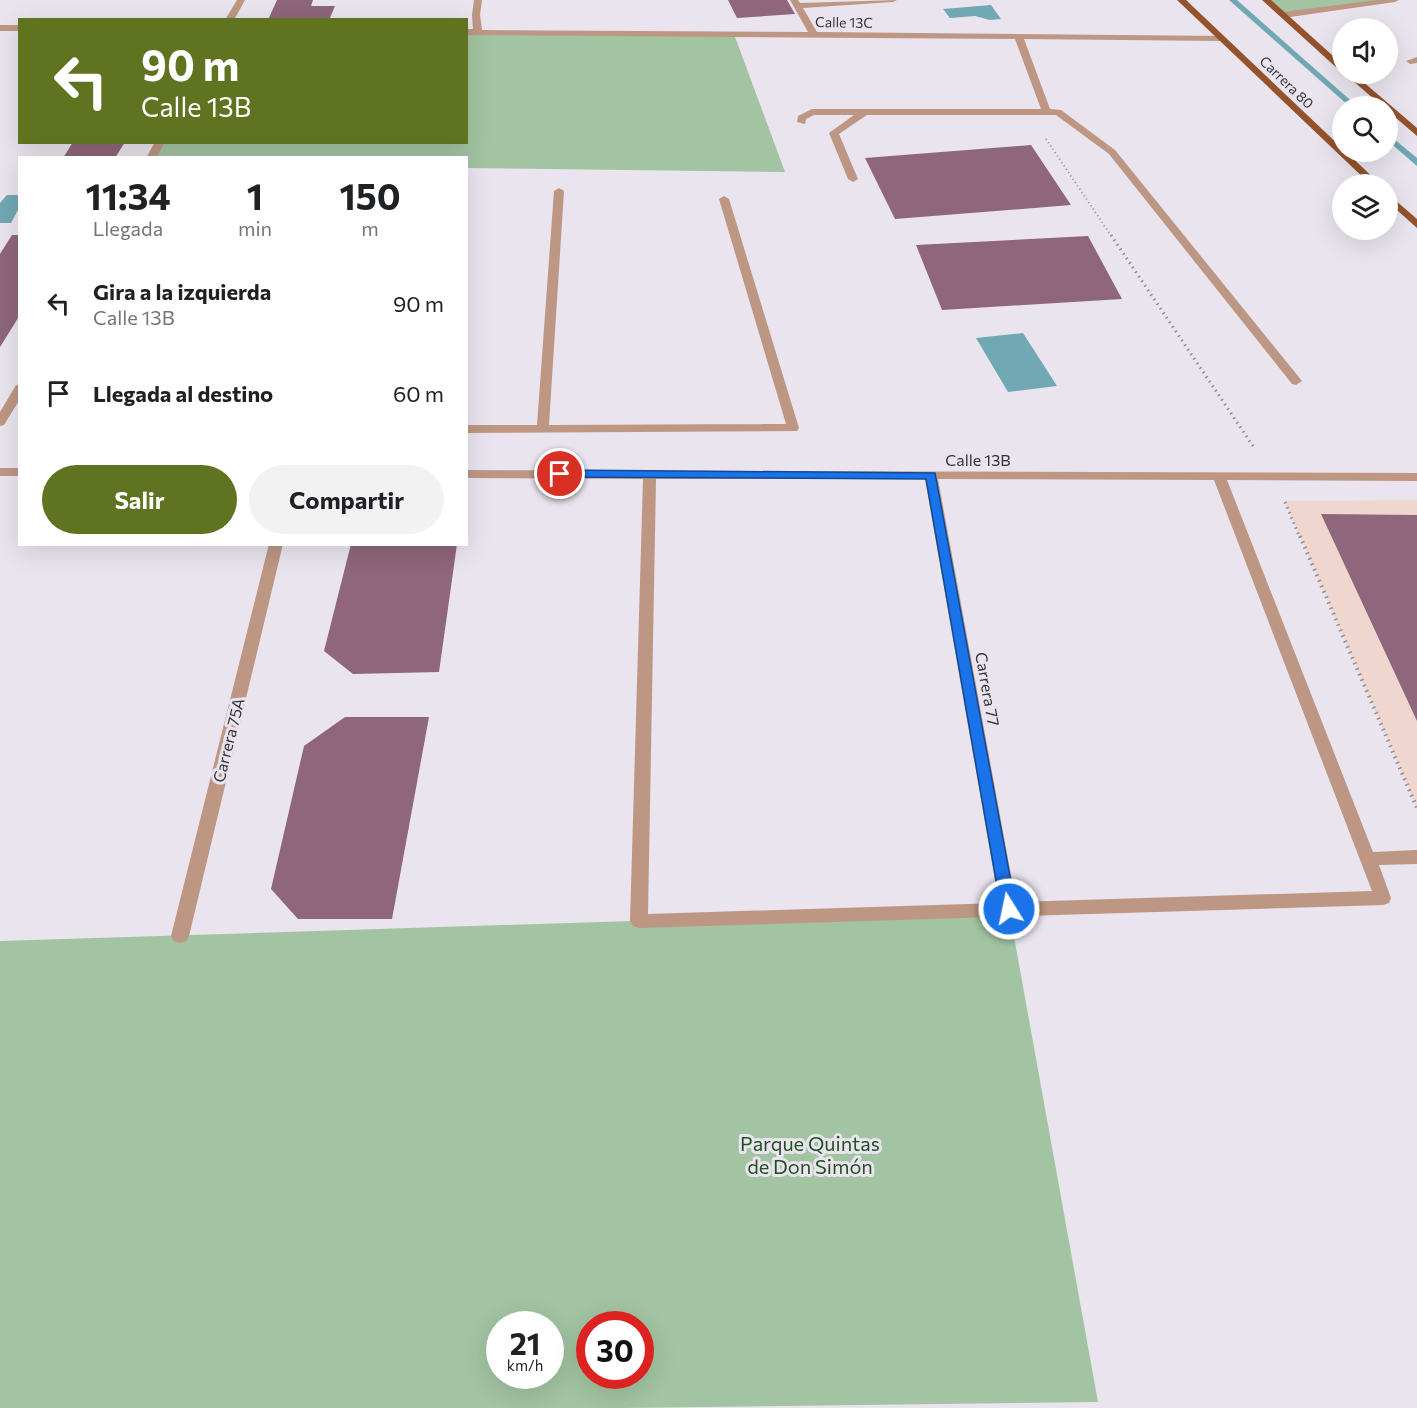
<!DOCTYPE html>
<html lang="es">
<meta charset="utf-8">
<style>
body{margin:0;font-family:Commissioner,sans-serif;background:#f2f2f2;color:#202124;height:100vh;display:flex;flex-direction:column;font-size:22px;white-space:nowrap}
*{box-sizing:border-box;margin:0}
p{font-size:20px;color:#757577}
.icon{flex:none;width:33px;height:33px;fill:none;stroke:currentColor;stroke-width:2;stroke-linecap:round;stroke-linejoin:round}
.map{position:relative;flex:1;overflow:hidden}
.details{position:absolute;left:18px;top:156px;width:450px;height:390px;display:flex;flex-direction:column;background:#fff;border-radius:0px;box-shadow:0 6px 24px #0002}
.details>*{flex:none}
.banner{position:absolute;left:18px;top:18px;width:450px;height:126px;border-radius:0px;box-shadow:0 6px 24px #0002;background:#607321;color:#fff;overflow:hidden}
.buttons{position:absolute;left:1332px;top:18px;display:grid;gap:12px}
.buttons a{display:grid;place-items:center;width:66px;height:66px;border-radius:50%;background:#fff;box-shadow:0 6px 24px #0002;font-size:30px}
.speed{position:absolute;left:486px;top:1311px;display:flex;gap:12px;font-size:30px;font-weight:700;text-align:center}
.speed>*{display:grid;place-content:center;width:78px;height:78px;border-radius:50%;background:#fff;box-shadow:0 6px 24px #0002;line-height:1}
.speed small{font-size:15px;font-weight:400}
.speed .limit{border:9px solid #d22;background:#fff;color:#111}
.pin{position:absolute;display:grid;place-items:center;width:51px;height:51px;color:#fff;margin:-26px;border:3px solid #fff;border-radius:50%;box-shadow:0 2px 6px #0007}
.me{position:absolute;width:66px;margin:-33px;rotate:350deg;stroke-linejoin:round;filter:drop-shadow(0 0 4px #0008)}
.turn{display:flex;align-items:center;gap:21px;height:126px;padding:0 24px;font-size:27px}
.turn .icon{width:78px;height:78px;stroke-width:2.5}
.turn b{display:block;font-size:42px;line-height:51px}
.eta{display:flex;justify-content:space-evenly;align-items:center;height:102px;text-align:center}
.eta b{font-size:36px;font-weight:700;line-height:42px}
.action{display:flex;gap:12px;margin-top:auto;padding:12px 24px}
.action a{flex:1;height:69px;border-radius:36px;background:#607321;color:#fff;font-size:24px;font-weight:700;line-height:69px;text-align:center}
.action a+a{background:#f2f2f2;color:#202124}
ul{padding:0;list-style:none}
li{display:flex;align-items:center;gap:18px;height:90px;padding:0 24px}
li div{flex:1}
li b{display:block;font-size:22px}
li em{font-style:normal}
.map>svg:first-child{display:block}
.commercial{fill:#efd6ce}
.green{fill:#a2c4a2;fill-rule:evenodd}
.water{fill:#70a8b3}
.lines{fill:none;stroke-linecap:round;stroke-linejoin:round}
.stream{fill:#70a8b3;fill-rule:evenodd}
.building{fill:#8f667b}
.path-far2{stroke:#928f96;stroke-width:2;stroke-dasharray:1 3;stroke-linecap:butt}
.path-far1{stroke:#928f96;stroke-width:3;stroke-dasharray:1.5 4;stroke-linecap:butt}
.path{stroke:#928f96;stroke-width:4;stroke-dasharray:1.5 4.5;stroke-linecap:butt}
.minor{fill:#bd9783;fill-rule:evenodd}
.major{fill:#94532c;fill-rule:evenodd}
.route{fill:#1a73e8;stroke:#114b97;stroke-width:1.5}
.labels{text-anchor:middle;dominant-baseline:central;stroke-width:6;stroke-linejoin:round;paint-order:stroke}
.far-street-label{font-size:14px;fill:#353437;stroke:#e9e4ee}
.street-label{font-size:16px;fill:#353437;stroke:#e9e4ee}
.near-park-label{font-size:20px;fill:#205023;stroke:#e9e4ee}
</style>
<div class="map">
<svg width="1417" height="1408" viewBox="0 0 1417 1408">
<rect width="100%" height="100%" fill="#e9e4ee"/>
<polygon class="commercial" points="1417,500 1417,808 1285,501"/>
<g class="green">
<polygon points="1266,0 1395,0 1283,15"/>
<polygon points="467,32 734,34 785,172 467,168 466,158 151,158 160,142 466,142"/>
<path d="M1009,909L1098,1402L625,1408H0V941ZM500,1324H550V1376H500ZM590,1324H640V1376H590Z"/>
</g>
<g class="water">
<polygon points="991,5 1001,19 990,20 975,16 950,18 943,9"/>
<polygon points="7,195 19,195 19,208 11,223 0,223 0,203"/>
<polygon points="1023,333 1057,386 1008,392 976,338"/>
</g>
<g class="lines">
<g class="stream">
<polygon points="1229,0 1237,0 1357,106 1349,106"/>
<polygon points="1388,134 1417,158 1417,166 1388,141"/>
</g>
</g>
<g class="building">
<polygon points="277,0 313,0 311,6 335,6 329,20 268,20"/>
<polygon points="728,0 787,0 795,14 737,18"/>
<polygon points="73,142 125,142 115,158 63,158"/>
<polygon points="1031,145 1071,205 895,219 865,158"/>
<polygon points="12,235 20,235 20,315 0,347 0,254"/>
<polygon points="1088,236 1122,299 942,310 916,245"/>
<polygon points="1321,514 1417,515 1417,721"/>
<polygon points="351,544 457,544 439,672 353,674 324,651"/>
<polygon points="345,717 429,717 392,919 298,919 271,889 304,746"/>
</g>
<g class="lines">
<polyline class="path-far2" points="1046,139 1112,237"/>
<g class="path-far1">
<polyline points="1111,235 1255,449"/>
<polyline points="1285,502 1300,538"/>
</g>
<polyline class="path" points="1300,536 1417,808"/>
<g class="minor">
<polygon points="237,0 245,0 234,20 225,20"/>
<polygon points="474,0 482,0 480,15 482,30 808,32 790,0 798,0 800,3 897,0 893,2 803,8 817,32 1224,36 1224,40 1221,41 1024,39 1050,109 1061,110 1115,150 1302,381 1296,385 1292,384 1109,154 1056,115 867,115 839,134 858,179 853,182 848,179 829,133 854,115 814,115 806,119 805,124 797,122 798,116 812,109 1041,109 1015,39 466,35 466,29 473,29 472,15"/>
<polygon points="1376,0 1399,0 1395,2 1283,18 1279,15 1283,12"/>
<rect x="0" y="25" width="20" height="6"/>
<polygon points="1417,57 1417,63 1410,64 1406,61"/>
<polygon points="155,142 165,142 156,158 146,158"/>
<polygon points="559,188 564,191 549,425 786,424 719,199 724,196 729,199 799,428 797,431 466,433 466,425 537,425 554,191"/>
<polygon points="16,385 20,385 20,399 4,425 0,426 0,412"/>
<rect x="0" y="468" width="20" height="8"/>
<path d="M466,470L1417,473V481L1227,480L1373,852L1417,850V864L1379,865L1391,898L1389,903L1383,905L639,928L633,926L630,921L643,479L466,478ZM656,479H925L999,903L648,914ZM938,479L1214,480L1372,891L1016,902Z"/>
<polygon points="269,544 283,544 189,936 186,941 180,943 174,941 171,936"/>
</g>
<g class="major">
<polygon points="1177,0 1186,0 1380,184 1370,184"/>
<polygon points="1262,0 1271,0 1342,64 1342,71 1339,70"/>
<polygon points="1345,74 1354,74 1417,128 1417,136 1388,111 1388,106 1382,106"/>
<polygon points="1388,194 1417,219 1417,228 1388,202"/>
</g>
</g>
<polygon class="route" points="560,470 935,473 1016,909 1014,914 1009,916 1003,914 1001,909 926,479 556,477 554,474"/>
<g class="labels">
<g class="far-street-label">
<text transform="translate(844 22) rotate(1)">Calle 13C</text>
<text transform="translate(1287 82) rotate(44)">Carrera 80</text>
</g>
<g class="street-label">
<text x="978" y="459">Calle 13B</text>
<text transform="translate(988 689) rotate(80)">Carrera 77</text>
<text transform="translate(228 740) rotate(-76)">Carrera 75A</text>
</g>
<g class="near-park-label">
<text x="810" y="1143">Parque Quintas<tspan x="810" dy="23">de Don Simón</tspan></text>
</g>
</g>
</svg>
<div class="buttons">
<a><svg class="icon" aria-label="sound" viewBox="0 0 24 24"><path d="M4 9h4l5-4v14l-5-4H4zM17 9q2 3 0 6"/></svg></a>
<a><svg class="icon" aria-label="search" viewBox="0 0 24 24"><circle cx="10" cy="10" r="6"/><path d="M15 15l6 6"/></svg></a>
<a><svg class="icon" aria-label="layers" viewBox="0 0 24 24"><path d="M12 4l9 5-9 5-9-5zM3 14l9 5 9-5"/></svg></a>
</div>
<div class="speed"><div>21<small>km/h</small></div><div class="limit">30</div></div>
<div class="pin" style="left:560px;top:474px;background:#d93025"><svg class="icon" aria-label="arrive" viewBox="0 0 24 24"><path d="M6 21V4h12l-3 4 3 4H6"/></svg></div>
<svg class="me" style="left:1009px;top:909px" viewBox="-20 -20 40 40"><circle r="17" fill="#1a73e8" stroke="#fff" stroke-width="3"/><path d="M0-11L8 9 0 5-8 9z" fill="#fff"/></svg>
<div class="banner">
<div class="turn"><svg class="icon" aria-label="left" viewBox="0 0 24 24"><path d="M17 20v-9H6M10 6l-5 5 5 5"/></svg><div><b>90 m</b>Calle 13B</div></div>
</div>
<section class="details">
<div class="eta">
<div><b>11:34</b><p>Llegada</p></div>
<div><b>1</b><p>min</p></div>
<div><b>150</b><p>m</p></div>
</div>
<ul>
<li><svg class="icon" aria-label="left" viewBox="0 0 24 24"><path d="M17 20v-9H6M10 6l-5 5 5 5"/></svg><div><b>Gira a la izquierda</b><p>Calle 13B</p></div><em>90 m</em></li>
<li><svg class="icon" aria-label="arrive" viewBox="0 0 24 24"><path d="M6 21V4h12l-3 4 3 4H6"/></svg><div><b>Llegada al destino</b></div><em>60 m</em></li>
</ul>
<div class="action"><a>Salir</a><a>Compartir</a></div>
</section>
</div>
